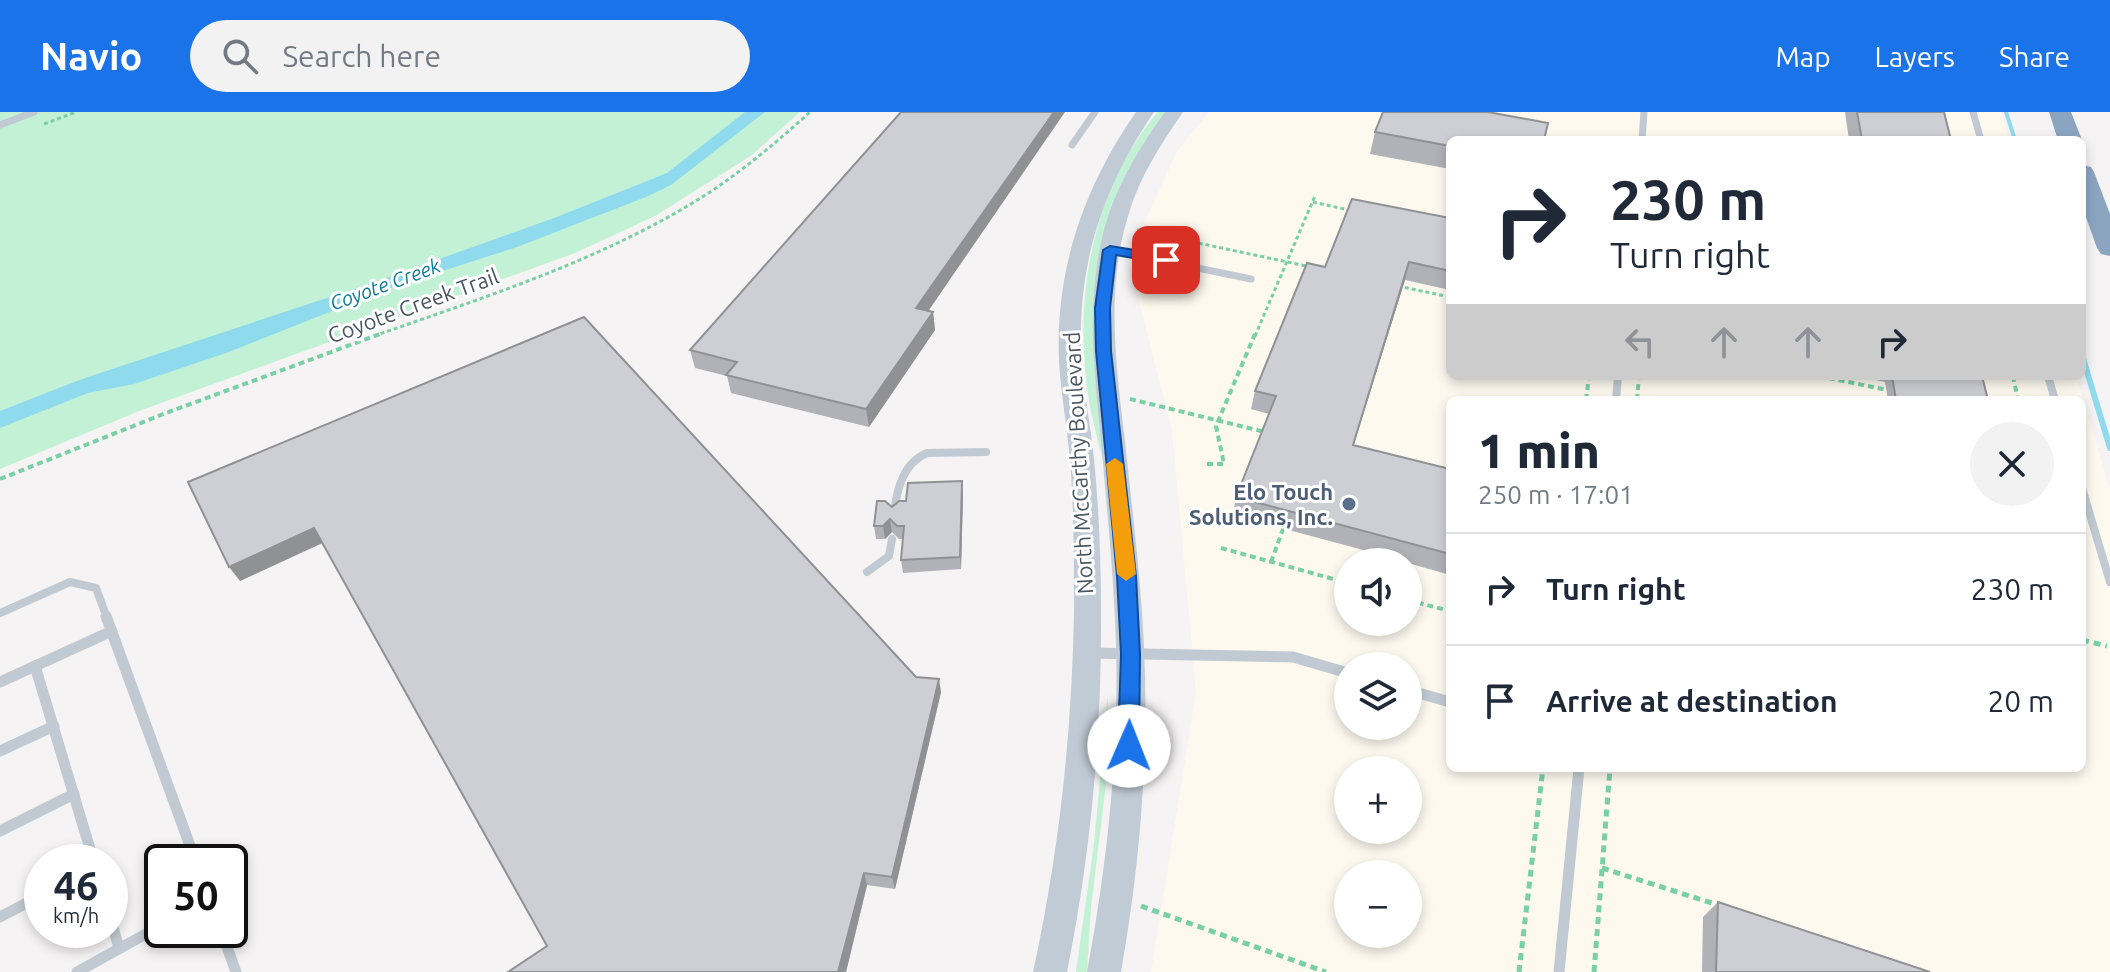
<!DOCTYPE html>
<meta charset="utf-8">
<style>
body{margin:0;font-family:Ubuntu,sans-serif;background:#f2f2f3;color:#1f2937;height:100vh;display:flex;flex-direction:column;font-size:30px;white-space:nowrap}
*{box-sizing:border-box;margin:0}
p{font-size:26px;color:#747a83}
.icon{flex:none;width:44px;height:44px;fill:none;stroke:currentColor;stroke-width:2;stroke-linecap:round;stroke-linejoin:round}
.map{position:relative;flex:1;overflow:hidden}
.details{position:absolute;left:1446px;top:284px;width:640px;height:376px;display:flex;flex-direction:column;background:#fff;border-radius:12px;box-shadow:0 4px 12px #0003}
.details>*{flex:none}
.banner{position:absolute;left:1446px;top:24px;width:640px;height:244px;border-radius:12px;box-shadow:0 4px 12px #0003;background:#fff;color:#1f2937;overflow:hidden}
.tools{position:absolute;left:1334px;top:436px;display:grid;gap:16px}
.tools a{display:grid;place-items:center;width:88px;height:88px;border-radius:50%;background:#fff;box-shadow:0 4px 12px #0003;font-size:40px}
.speed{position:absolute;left:24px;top:732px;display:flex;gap:16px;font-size:40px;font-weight:700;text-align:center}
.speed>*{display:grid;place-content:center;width:104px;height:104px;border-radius:50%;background:#fff;box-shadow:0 4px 12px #0003;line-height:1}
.speed small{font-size:20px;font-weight:400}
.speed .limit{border:4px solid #111;border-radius:12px;background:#fff;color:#111}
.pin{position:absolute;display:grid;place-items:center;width:68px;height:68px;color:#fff;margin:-34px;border-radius:16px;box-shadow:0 4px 12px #0006}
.me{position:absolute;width:88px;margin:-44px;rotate:1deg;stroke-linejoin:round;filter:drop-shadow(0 0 6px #0008)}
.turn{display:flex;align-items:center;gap:28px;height:168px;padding:0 32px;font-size:36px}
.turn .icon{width:104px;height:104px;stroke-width:2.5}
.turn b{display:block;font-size:56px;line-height:68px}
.lanes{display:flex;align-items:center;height:76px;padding:0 32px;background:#0003;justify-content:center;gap:40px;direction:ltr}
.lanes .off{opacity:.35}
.round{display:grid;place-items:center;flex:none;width:84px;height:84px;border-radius:42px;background:#f2f2f3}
.headline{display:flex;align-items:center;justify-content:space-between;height:136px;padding:0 32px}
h1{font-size:48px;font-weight:800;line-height:60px}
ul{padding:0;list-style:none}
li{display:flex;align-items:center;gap:24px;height:112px;padding:0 32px;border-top:2px solid #e0e1e3}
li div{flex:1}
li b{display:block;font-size:30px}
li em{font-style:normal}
header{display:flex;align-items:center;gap:48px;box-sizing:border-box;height:112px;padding:0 40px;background:#1a73e8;color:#fff}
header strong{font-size:38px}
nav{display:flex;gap:44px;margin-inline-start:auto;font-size:28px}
.search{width:560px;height:72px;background:#f2f2f3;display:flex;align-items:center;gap:20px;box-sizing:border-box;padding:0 28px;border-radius:44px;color:#747a83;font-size:30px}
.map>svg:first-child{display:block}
.commercial{fill:#fdf9ef;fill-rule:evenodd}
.green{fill:#c3f1d5}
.water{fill:#90daee}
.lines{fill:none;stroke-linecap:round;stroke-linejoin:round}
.stream-far1{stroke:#90daee;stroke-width:4}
.stream{stroke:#90daee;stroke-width:6}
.path-far2{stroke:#7ad0a6;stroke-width:3;stroke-dasharray:4 3;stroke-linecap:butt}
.path-far1{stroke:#7ad0a6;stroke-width:4;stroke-dasharray:6 4;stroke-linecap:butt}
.path{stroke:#7ad0a6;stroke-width:5;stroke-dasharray:7 5;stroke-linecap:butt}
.lane-far2{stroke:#c1cad2;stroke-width:7}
.lane-far1{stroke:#c1cad2;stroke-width:8}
.lane{stroke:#c1cad2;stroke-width:11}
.secondary{fill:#c1cbd6;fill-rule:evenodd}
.highway{fill:#8ba5c1;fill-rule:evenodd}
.wall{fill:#b0b2b7}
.shaded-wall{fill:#909195}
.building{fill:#cdcfd5;stroke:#909195;stroke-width:2}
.route{fill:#1a73e8;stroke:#114b97;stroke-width:2}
.slow{fill:#f59e0b}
.service-dot{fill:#5c6f8a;stroke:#fff;stroke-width:3}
.labels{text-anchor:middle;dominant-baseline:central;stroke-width:6;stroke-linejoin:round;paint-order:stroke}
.far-water-label{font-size:20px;font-style:italic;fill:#0c7c9b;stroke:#fff}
.street-label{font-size:22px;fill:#4a5661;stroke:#fff}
.service-label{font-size:22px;font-weight:bold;fill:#4e5e75;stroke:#fff;text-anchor:end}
</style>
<header>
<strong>Navio</strong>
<div class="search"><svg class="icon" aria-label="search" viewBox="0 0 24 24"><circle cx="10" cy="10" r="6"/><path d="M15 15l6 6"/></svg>Search here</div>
<nav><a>Map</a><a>Layers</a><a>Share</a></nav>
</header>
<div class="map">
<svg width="2110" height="860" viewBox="0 0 2110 860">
<rect width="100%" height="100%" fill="#f5f3f3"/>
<path class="commercial" d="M1209,0H2002L2010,28H1450V264H2076L2110,377V860H1151L1196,580L1172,318L1128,147L1177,39ZM1450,288H2082V656H1450ZM1348,450H1408V510H1348ZM1348,554H1408V614H1348ZM1348,658H1408V718H1348ZM1348,762H1408V822H1348Z"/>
<g class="green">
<polygon points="0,0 800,0 752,43 655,104 575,141 139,299 0,357"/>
<path d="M1158,0H1170L1106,126L1107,366C1102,343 1095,319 1090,295C1072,194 1090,79 1158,0Z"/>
<polygon points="1108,581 1106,672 1091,795 1087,860 1076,860 1094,732"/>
</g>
<polygon class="water" points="745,0 765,0 671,73 646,85 517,135 390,176 229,240 134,272 88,281 0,316 0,299 82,267 372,171 554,106 667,61"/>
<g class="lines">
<polyline class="stream-far1" points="2006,0 2015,28"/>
<polyline class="stream" points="2082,243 2110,336"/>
<g class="path-far2">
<polyline points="44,12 76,0"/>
<polyline points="1541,26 1555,28"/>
<polyline points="1313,90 1353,99"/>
<polyline points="1137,118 1311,155"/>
<polyline points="1398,174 1450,185"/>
<path d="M374,224C488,184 608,146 710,80C746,56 778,29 810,0"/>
<polyline points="1255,224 1315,84"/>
</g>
<g class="path-far1">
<polyline points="1819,264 1892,279"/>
<polyline points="2013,264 2018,288"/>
<polyline points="1130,287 1265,320"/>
<polyline points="1586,288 1589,264"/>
<polyline points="1637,288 1639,264"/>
<polyline points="1207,352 1224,352 1216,314 1255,222"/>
<polyline points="0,367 166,301 380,222"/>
<polyline points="1221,436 1348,471"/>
<polyline points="1271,450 1283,417"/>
<polyline points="1408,488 1450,499"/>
</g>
<g class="path">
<polyline points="2082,528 2107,534"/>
<polyline points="1602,756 1718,793"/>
<polyline points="1141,794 1326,860"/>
<polyline points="1519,860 1543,656"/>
<polyline points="1594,860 1610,656"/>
</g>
<g class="lane-far2">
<polyline points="1973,0 1981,28"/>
<polyline points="0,13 34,0"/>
<polyline points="1642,28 1644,0"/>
<polyline points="1072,33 1095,0"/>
<polyline points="1110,138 1251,167"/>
</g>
<g class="lane-far1">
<polyline points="2048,264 2055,288"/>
<polyline points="1616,288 1618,264"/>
<polyline points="2082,376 2110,470"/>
<path d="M894,401C897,377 903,351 927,341L986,340"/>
<polyline points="867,460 889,444 892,427"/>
<polyline points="0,501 70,470 96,476 107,506"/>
</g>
<g class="lane">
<polyline points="106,504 196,750"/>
<polyline points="1090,541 1293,545 1348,561"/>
<polyline points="35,554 94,750"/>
<polyline points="0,570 112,519"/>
<polyline points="1408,578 1450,590"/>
<polyline points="0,639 54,614"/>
<polyline points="0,719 74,682"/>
<polyline points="0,805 42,783"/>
<polyline points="110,805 119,836"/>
<polyline points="221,818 236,860"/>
<polyline points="77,860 162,813"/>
<polyline points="1559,860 1579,656"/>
</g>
<g class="secondary">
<path d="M1136,0H1154C1102,76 1075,158 1082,251C1084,283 1091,315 1094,347C1099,397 1101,448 1101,498C1102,620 1091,741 1067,860H1033C1059,741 1072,621 1074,499C1074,448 1074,397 1070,347C1067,314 1061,282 1059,250C1055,157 1084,75 1136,0Z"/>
<path d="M1165,0H1183C1161,32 1140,64 1129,101C1105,175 1116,254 1125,329C1132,398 1141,466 1144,534C1149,644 1140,752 1121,860H1087C1107,752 1119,644 1116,534C1114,466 1107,397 1101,329C1094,258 1086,187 1104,118C1116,74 1139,36 1165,0Z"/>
</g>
<g class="highway">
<polygon points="2049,0 2071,0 2082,28 2058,28"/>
<polygon points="2082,53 2091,55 2094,60 2110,102 2110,144 2101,142 2097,136 2082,94"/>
</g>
</g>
<g class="wall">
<polygon points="1845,0 1944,0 1951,28 1849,28"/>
<polygon points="1375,20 1450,28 1450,57 1370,42"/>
<polygon points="1450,106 1450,178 1405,168 1353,333 1450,357 1450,463 1408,451 1408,450 1233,403 1236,385 1269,302 1251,297 1255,279 1325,155"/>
<polygon points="929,199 933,200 935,218 869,315 731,281 727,264 695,256 690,238"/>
<polygon points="1858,264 1982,264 1988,288 1888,288 1885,270"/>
<polygon points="188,370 916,565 941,580 895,777 867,773 846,860 508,860 547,834 323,431 240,469"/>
<polygon points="963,382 961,457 903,461 901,448 903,427 899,427 892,420 885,427 876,427 874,414 892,395"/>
<polygon points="1718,790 1930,860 1702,860 1703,805"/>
</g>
<g class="shaded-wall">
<polygon points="1054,0 1065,0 918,214 916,196"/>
<polygon points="1409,150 1405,168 1348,351 1353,333"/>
<polygon points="933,200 935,218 869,315 866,297"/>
<polygon points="962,369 963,382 961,457 960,445"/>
<polygon points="890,407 892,420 885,427 883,414"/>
<polygon points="314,416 324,430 240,469 229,455"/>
<polygon points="939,567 941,580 895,777 892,765"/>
<polygon points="864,761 867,773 846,860 838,860"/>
</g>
<g class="building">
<polygon points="901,0 1054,0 916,196 933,200 866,297 726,263 737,250 690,238"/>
<polygon points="1383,0 1488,0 1548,11 1544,28 1450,28 1450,34 1375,20"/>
<polygon points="1857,0 1944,0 1951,28 1862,28"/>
<polygon points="1352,87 1450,106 1450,159 1409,150 1353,333 1450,357 1450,442 1236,385 1276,284 1255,279 1307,151 1325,155"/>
<polygon points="584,205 916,565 939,567 892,765 864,761 838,860 508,860 547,834 314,416 229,455 188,370"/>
<polygon points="1892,264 1982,264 1988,288 1896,288"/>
<polygon points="962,369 960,445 901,448 904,414 897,414 890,407 883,414 874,414 877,389 885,389 892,395 899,389 906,389 908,371"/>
<polygon points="1718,790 1930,860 1716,860"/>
</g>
<polygon class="route" points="1110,134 1166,143 1173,148 1166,152 1116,143 1110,196 1111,239 1136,464 1140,542 1139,634 1136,640 1129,643 1121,640 1118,634 1121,542 1117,464 1096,239 1095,196 1103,138"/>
<polygon class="slow" points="1115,346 1123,352 1136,462 1126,469 1117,462 1106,352"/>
<circle class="service-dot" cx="1349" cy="392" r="8"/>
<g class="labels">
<g class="far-water-label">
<text transform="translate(385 172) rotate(-20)">Coyote Creek</text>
</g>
<g class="street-label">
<text transform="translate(413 193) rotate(-20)">Coyote Creek Trail</text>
<text transform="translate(1078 351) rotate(-93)">North McCarthy Boulevard</text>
</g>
<g class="service-label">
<text x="1333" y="379">Elo Touch<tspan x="1333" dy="25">Solutions, Inc.</tspan></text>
</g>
</g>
</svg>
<div class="tools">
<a><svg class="icon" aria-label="sound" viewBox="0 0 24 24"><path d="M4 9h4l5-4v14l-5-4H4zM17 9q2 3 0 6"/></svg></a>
<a><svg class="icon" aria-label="layers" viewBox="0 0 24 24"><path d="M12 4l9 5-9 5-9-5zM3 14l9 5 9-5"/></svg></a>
<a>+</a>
<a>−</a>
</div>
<div class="speed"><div>46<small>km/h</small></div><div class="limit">50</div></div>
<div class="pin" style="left:1166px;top:148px;background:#d93025"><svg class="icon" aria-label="arrive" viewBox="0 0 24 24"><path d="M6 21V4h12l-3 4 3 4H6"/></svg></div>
<svg class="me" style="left:1129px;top:634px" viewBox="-20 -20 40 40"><circle r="19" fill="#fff"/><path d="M0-13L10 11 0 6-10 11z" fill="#1a73e8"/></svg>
<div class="banner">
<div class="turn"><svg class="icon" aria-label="right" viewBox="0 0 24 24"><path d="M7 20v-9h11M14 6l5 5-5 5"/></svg><div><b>230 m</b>Turn right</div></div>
<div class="lanes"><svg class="icon off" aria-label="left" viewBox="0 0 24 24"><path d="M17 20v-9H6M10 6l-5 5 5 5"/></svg><svg class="icon off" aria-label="ahead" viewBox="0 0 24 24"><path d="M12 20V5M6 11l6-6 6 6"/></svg><svg class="icon off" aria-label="ahead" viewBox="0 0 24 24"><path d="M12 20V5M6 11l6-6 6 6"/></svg><svg class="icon" aria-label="right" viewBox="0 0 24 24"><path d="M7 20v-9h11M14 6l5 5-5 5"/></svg></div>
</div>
<section class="details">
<div class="headline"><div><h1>1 min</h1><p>250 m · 17:01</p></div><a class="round"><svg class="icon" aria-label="close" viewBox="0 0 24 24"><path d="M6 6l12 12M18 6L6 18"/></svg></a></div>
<ul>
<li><svg class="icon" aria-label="right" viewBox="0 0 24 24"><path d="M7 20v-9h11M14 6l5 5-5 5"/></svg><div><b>Turn right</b></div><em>230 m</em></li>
<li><svg class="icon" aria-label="arrive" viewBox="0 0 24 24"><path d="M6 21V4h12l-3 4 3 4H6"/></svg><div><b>Arrive at destination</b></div><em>20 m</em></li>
</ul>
</section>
</div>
